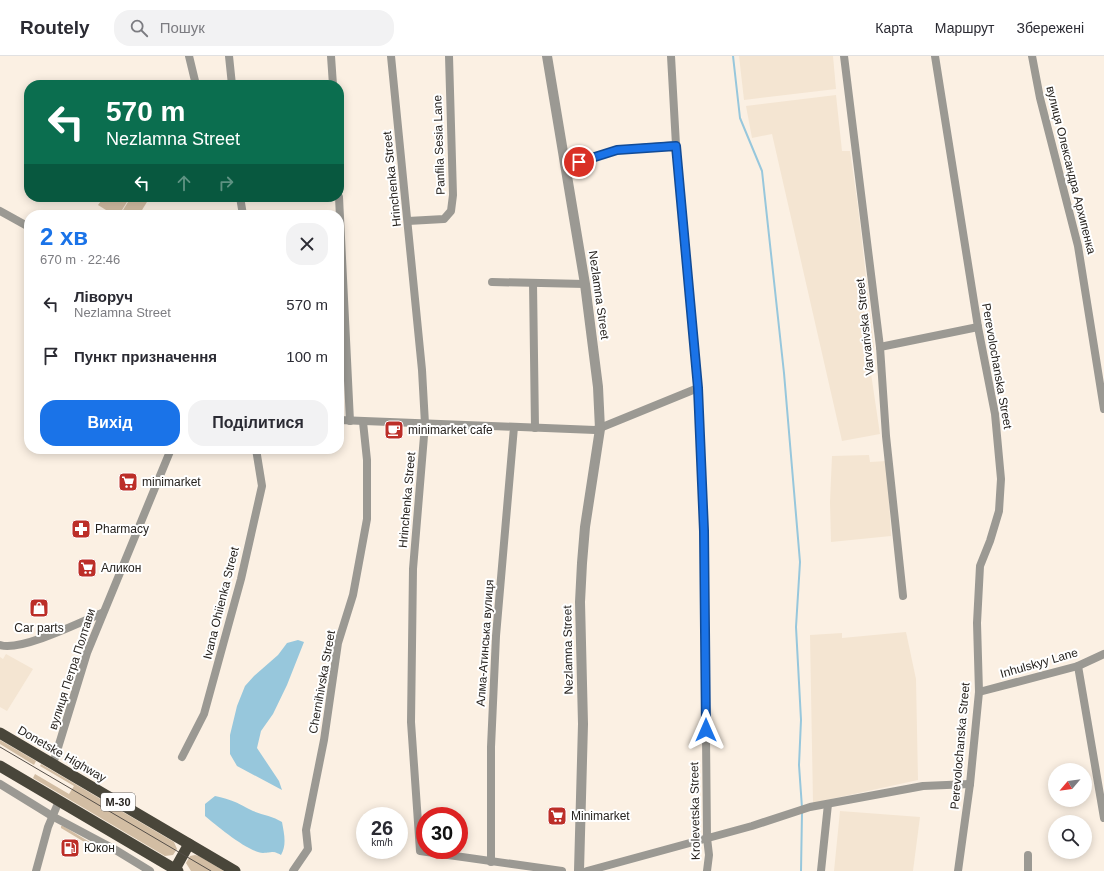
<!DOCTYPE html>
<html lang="uk">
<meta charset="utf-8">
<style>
body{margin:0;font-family:Helvetica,sans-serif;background:#f2f2f3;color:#2b2b33;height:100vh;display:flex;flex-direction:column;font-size:15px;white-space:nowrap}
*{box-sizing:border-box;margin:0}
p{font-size:13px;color:#7c7c81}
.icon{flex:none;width:22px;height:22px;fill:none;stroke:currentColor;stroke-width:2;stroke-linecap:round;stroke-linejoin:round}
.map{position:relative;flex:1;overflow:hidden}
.side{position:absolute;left:24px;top:154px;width:320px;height:244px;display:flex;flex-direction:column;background:#fff;border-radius:16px;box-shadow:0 2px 10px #0003}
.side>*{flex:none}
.hud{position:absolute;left:24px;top:24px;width:320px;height:122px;border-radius:16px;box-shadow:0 2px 10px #0003;background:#0b6e4f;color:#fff;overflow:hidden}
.needle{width:26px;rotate:241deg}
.tools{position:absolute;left:1048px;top:707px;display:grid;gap:8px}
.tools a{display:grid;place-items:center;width:44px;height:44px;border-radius:50%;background:#fff;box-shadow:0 2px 10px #0003;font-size:20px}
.speed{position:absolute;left:356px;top:751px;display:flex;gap:8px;font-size:20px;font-weight:700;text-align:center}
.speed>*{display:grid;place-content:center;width:52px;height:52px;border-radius:50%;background:#fff;box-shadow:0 2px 10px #0003;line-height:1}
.speed small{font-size:10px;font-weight:400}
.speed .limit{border:6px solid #d22;background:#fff;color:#111}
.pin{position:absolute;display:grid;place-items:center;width:34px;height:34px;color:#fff;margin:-17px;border:2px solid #fff;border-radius:50%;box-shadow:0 1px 4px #0007}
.me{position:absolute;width:44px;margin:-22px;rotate:0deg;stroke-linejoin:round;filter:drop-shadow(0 0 3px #0008)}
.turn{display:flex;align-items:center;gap:14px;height:84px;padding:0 16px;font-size:18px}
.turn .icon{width:52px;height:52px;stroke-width:2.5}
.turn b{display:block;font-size:28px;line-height:34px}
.lanes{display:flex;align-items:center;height:38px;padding:0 16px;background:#0003;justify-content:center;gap:20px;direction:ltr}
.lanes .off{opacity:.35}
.round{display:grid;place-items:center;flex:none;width:42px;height:42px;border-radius:16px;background:#f2f2f3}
.overview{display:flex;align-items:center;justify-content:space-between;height:68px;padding:0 16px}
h1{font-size:24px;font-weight:700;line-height:30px;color:#1a73e8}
.primary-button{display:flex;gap:8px;margin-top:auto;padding:8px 16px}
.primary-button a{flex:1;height:46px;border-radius:16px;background:#1a73e8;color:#fff;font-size:16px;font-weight:700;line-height:46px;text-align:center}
.primary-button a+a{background:#f2f2f3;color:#2b2b33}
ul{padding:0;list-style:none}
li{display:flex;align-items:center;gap:12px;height:52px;padding:0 16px}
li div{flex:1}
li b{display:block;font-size:15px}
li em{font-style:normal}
header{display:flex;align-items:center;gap:24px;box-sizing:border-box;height:56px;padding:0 20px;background:#fff;border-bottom:1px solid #e1e1e2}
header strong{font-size:19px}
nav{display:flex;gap:22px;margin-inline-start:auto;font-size:14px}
.search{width:280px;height:36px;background:#f2f2f3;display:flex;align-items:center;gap:10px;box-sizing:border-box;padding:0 14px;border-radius:16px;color:#7c7c81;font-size:15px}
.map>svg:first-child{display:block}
.industrial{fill:#f4e5d2}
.green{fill:#d2bda3}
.water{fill:#97c7dc}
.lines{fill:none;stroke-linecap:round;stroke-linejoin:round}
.stream{stroke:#97c7dc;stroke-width:2}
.minor{stroke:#9b9993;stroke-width:8}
.tertiary{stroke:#9b9993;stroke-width:10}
.trunk{stroke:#49463a;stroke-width:11}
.tram{stroke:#544e48;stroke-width:1}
.route-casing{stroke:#114b97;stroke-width:10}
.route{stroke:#1a73e8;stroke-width:7}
.labels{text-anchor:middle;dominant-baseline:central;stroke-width:4;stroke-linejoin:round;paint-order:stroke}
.shield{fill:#fff;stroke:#686562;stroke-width:1}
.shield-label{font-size:11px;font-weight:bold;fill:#27231f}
.street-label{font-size:12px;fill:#27231f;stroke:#fff}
.poi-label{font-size:12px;fill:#27231f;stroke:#fff;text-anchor:start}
</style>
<header>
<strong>Routely</strong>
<div class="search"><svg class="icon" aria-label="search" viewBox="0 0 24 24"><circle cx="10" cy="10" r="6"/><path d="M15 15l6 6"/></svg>Пошук</div>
<nav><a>Карта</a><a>Маршрут</a><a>Збережені</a></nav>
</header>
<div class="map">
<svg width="1104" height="815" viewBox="0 0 1104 815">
<rect width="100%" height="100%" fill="#fbf0e3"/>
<g class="industrial">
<polygon points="739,0 833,0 836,33 744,44"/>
<polygon points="836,39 842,95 850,95 858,151 874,291 869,304 880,378 842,385 772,78 752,82 746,50"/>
<polygon points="869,399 870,406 887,405 891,480 831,486 830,446 832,400"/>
<polygon points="906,576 916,623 918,724 813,747 810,579 842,577 842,582"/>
<polygon points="6,598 33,613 7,655 0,651 0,601 3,603"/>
<polygon points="840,755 920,761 913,815 834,815"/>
</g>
<g class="green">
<polygon points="104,141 130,141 119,159 114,159 98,149"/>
<polygon points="131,141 150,141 139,159 120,159"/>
<polygon points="0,684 36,705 34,709 0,688"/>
<polygon points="41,708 174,786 177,793 173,799 165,800 33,722 35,718 69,738 74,730 40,710"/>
<polygon points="61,770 63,770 98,791 91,790 61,772"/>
<polygon points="195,799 199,800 224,815 191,815 186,807 190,800"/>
</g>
<g class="water">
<polygon points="298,584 304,586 287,629 273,658 261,675 257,692 279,725 282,734 237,710 230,698 230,679 237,650 245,630 254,620 278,599 287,587"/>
<path d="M215,740C234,744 237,747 253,755C263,759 273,760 282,766C284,777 287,789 281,799C271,794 273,797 263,797C248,796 217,770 205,760V748Z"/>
</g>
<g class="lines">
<g class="stream">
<polyline points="733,0 740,62 762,115 784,317 800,506 796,571 801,664 799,709 802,752"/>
<polyline points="801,815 802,756"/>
</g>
<g class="minor">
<polyline points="189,0 196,29"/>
<polyline points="229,0 232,29"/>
<polyline points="331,0 333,29"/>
<polyline points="391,0 422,314 425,368 413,513 411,666 420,795 562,815"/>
<polyline points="671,0 676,89 698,332 704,475 707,782 709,799 707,815"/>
<polyline points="844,0 880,291 886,380 903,540"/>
<polyline points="935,0 978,271 995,358 1001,423 999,455 990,485 980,510 977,567 979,636 970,728 958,815"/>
<polyline points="1032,0 1040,42 1078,190 1104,353"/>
<polyline points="566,109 617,94 676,89"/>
<polyline points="240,141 243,159"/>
<polyline points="339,141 350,365"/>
<polyline points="0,155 29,171"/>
<polyline points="408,165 444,163 451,155 453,139 449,0"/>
<polyline points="492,226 585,228"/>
<polyline points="533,227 535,372"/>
<polyline points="880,291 978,271"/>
<polyline points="339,364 595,374 698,332"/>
<path d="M0,589C20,596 81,566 102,557"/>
<polyline points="1078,610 1104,762"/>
<polyline points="979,636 1078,610 1104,598"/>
<polyline points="182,701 204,658 241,523 262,430 256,393"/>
<polyline points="53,708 87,597 171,393"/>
<polyline points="0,728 52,760 114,793 150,815"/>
<polyline points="491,806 491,691 496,580 514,371"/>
<polyline points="36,815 48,771 59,745"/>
<polyline points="293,815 308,793 306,774 324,684 338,587 353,539 367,463 367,404 363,366"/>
<polyline points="587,815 752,770 810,751 923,730 970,728"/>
<polyline points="821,815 828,748"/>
<polyline points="1028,815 1028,799"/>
</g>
<polyline class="tertiary" points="547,0 585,228 598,331 600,373 585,471 582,507 580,546 583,668 579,815"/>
<g class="trunk">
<polyline points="0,677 235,815"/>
<polyline points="0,710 178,815"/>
<polyline points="175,813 189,788"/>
</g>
<polyline class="tram" points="0,691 211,815"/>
</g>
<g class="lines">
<defs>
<polyline id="route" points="579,106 617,94 676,90 698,332 704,475 706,674"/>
</defs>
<use href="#route" class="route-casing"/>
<use href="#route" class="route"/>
</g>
<defs>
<symbol id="cafe-square" viewBox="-11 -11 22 22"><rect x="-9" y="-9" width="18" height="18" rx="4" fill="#bc2e28" stroke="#fff"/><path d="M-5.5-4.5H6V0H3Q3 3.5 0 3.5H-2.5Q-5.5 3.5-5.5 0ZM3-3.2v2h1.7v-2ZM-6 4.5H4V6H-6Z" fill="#fff"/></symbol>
<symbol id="supermarket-square" viewBox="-11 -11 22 22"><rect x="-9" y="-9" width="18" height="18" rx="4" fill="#bc2e28" stroke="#fff"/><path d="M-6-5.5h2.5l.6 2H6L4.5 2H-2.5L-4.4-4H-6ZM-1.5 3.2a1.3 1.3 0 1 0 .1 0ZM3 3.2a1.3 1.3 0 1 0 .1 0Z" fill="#fff"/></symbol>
<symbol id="pharmacy-square" viewBox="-11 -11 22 22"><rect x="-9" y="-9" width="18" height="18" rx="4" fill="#bc2e28" stroke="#fff"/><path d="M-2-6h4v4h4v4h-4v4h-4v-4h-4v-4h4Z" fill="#fff"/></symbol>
<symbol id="shop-square" viewBox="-11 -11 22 22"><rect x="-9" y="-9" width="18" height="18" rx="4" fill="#bc2e28" stroke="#fff"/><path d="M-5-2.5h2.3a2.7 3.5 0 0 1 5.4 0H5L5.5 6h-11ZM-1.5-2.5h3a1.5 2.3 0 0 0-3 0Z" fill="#fff"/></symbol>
<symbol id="fuel-square" viewBox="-11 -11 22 22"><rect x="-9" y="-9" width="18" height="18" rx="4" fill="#bc2e28" stroke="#fff"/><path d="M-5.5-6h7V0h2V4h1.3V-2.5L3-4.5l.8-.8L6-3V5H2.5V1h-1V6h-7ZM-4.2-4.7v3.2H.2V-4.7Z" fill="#fff"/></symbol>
</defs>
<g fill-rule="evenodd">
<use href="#cafe-square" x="383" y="363" width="22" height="22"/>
<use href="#supermarket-square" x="117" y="415" width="22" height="22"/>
<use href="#pharmacy-square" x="70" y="462" width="22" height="22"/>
<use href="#supermarket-square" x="76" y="501" width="22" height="22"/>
<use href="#shop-square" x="28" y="541" width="22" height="22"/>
<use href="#supermarket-square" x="546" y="749" width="22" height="22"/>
<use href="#fuel-square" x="59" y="781" width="22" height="22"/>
</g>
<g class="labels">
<rect class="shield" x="101" y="737" width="34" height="18" rx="3"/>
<g class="shield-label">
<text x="118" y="746">М-30</text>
</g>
<g class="street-label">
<text transform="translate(439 89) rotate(-92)">Panfila Sesia Lane</text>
<text transform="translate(1071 114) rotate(76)">вулиця Олександра Архипенка</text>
<text transform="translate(392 123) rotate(-96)">Hrinchenka Street</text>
<text transform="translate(599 239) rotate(82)">Nezlamna Street</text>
<text transform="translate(865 271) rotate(-96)">Varvarivska Street</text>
<text transform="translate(997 310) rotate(80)">Perevolochanska Street</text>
<text transform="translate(407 444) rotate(-85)">Hrinchenka Street</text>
<text transform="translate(221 547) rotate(-76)">Ivana Ohiienka Street</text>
<text transform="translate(485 587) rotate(-86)">Алма-Атинська вулиця</text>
<text transform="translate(568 594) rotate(-91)">Nezlamna Street</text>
<text transform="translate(1039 607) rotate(-16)">Inhulskyy Lane</text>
<text transform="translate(72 613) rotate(-72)">вулиця Петра Полтави</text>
<text transform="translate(322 626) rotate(-80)">Chernihivska Street</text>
<text transform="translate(960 690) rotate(-85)">Perevolochanska Street</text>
<text transform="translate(62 698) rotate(30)">Donetske Highway</text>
<text transform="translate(695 755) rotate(-91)">Krolevetska Street</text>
</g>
<g class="poi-label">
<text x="408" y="374">minimarket cafe</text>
<text x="142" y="426">minimarket</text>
<text x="95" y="473">Pharmacy</text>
<text x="101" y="512">Аликон</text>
<text x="39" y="572" text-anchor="middle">Car parts</text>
<text x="571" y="760">Minimarket</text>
<text x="84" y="792">Юкон</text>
</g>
</g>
</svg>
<div class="tools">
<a><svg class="needle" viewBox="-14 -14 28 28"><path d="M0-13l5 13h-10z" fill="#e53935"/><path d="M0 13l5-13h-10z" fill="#7c7c81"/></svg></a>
<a><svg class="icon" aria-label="search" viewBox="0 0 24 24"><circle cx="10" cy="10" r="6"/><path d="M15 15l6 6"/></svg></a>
</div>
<div class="speed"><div>26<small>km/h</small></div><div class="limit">30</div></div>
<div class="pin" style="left:579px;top:106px;background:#d93025"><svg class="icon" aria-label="arrive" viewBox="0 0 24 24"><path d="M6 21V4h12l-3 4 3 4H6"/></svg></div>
<svg class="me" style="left:706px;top:674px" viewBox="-20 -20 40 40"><path d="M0-17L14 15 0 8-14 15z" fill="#1a73e8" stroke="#fff" stroke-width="4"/></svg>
<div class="hud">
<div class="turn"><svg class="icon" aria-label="left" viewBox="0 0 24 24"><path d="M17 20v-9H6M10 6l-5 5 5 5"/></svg><div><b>570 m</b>Nezlamna Street</div></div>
<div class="lanes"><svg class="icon" aria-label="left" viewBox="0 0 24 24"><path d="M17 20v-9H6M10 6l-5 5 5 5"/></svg><svg class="icon off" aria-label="ahead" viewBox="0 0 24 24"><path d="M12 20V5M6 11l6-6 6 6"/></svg><svg class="icon off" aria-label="right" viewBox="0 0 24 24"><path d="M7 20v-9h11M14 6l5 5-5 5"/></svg></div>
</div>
<section class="side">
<div class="overview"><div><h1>2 хв</h1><p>670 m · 22:46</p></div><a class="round"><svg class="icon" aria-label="close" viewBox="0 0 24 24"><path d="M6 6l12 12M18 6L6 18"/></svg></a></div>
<ul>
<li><svg class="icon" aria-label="left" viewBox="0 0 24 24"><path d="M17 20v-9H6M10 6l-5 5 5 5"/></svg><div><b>Ліворуч</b><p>Nezlamna Street</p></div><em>570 m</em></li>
<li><svg class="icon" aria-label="arrive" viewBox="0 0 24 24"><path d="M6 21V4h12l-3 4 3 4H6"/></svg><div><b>Пункт призначення</b></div><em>100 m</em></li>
</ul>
<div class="primary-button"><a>Вихід</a><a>Поділитися</a></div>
</section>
</div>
